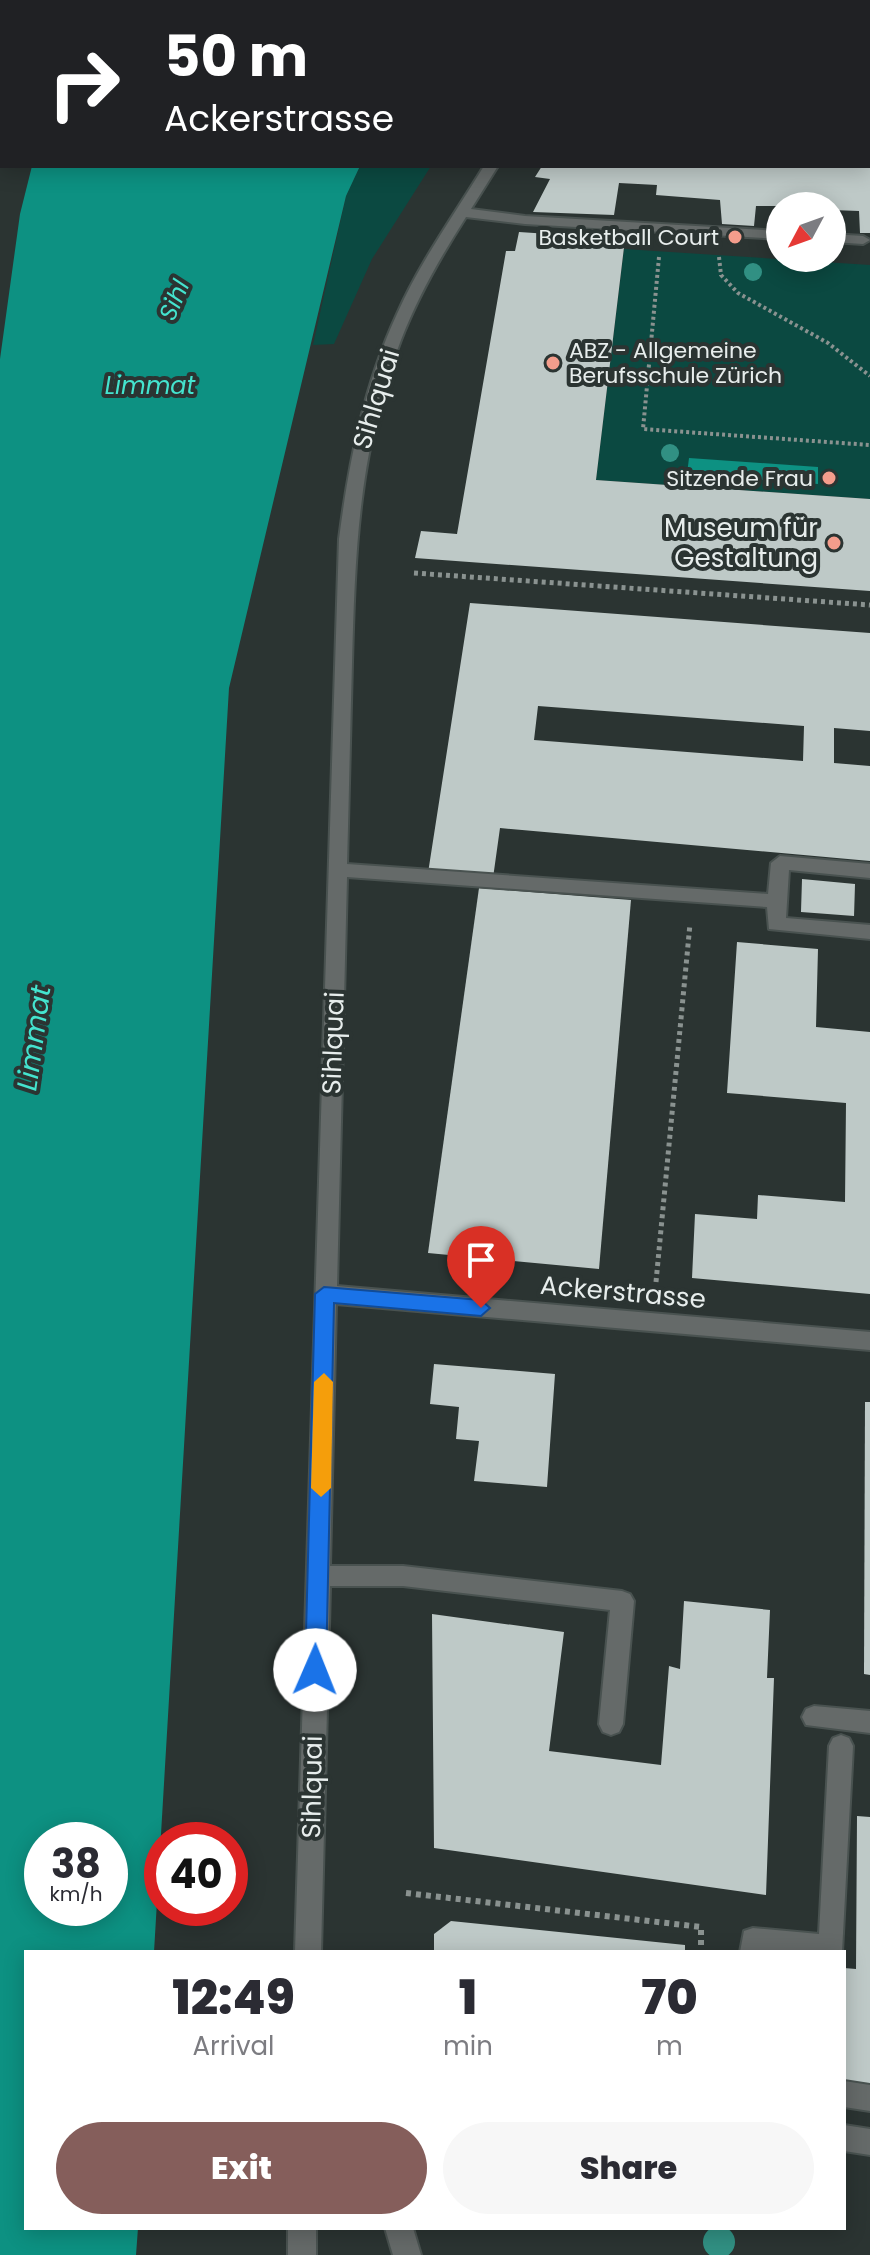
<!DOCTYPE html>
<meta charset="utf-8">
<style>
body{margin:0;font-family:Poppins,sans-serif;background:#f7f7f7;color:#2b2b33;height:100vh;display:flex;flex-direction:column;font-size:30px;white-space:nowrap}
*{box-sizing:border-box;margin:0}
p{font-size:26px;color:#7c7c81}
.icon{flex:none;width:44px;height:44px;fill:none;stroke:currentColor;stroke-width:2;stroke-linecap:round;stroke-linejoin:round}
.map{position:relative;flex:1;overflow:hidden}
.details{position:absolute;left:24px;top:1950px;width:822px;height:280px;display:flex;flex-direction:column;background:#fff;border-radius:0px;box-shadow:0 4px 20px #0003}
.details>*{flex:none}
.hud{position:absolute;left:0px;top:0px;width:870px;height:168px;box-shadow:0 4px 20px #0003;background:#202124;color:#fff;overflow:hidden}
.needle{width:52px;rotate:229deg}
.tools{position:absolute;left:766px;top:192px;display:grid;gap:16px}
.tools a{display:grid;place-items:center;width:80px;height:80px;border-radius:50%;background:#fff;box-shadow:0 4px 20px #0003;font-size:40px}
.speed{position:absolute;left:24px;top:1822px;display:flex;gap:16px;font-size:40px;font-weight:700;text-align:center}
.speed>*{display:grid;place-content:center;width:104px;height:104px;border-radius:50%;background:#fff;box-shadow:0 4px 20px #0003;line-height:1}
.speed small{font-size:20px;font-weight:400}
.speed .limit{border:12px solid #d22;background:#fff;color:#111}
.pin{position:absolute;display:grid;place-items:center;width:68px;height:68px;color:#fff;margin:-82px -34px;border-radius:50% 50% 50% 0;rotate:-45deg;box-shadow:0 0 8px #0007}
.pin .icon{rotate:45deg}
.me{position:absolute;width:88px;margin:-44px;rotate:1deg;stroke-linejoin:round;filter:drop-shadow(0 0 6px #0008)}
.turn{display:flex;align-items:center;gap:28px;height:168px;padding:0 32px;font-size:36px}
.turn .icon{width:104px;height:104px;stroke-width:2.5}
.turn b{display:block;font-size:56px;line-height:68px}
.eta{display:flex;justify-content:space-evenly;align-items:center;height:136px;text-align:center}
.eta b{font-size:48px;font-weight:800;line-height:56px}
.button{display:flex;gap:16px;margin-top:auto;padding:16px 32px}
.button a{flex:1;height:92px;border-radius:48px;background:#855e5b;color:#fff;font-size:32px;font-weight:800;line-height:92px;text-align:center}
.button a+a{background:#f7f7f7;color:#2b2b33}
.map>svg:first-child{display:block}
.green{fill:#0b4941}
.water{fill:#0d9182;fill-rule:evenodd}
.building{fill:#bec9c7;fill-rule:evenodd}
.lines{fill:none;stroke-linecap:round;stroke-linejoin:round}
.minor-casing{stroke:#495250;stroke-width:4}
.path-far2{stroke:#8a9290;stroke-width:4;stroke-dasharray:3 3;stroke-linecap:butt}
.path-far1{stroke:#8a9290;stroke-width:5;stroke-dasharray:4 4;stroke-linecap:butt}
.path{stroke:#8a9290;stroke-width:6;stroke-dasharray:5 5;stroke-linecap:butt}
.minor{fill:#656a69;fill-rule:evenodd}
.tree{fill:#319083}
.route{fill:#1a73e8;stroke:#114b97;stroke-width:2}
.slow{fill:#f59e0b}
.poi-dot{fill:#f49d8c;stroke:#2b3432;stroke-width:3}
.labels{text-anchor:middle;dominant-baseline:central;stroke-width:8;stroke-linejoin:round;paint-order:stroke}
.far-poi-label{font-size:22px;fill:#e7edec;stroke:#2b3432;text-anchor:end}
.far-water-label{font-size:24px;font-style:italic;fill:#44e4cf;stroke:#2b3432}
.street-label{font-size:26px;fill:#e7edec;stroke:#2b3432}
.poi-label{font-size:26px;fill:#e7edec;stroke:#2b3432;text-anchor:end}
.water-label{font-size:28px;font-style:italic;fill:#44e4cf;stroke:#2b3432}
</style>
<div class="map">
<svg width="870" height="2255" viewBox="0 0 870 2255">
<rect width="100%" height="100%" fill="#2b3432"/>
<g class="green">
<polygon points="360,166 431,166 372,259 334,344 313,345 346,196"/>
<polygon points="624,249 870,265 870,499 596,480"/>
</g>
<g class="water">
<polygon points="57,0 513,0 57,2"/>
<path d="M32,166H360L346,196L229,688L154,1952H26V2228H138L136,2255H0V359L20,214ZM42,1840H110V1908H42Z"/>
<polygon points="689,458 818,467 818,484 687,474"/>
</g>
<g class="building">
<polygon points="542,166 870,166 870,233 860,233 859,211 832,210 832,206 756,206 754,226 722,224 720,200 656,195 657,185 619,183 614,215 533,212 550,179 535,177"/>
<polygon points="519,232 625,239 596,480 870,499 870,591 415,558 421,531 457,534 506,251 515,251"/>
<path d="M470,603L870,633V731L834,728V763L870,766V861L500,828L493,878L428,873ZM538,706L804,726L803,761L534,740Z"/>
<polygon points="802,879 855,884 854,916 801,912"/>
<polygon points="479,888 631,900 599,1269 428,1253"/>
<polygon points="737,942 818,949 816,1027 870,1032 870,1294 692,1278 695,1214 757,1219 758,1195 845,1202 846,1103 727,1093"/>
<polygon points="434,1364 555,1374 547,1487 474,1481 479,1441 456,1439 459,1407 430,1404"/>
<polygon points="865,1402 870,1402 870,1675 864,1674"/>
<polygon points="684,1601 770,1610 767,1678 774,1678 766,1895 434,1848 432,1614 564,1632 549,1751 661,1765 669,1666 680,1669"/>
<polygon points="857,1816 870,1817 870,2088 844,2085 844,1968 856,1969"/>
<polygon points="451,1921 685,1945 685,1952 434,1952 434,1934"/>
</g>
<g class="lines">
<defs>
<g id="minor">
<rect x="868" y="142" width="2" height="8"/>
<path d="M484,166H498L471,209L525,216L780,231V239L525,224L466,217C441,256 418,296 401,340C359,448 355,549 352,663C350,730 349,797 347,864L768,894L771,863L780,856L870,864V878L789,870L786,918L870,925V939L769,929L767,907L347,877L337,1286L870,1332V1350L336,1304L330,1566H403L622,1591L630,1594L634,1601L623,1724L619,1732L611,1735L603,1732L599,1724L610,1610L403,1586H330L321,1952H295L339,539C349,462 364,385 397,314C420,262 454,215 484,166Z"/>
<polygon points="832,234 863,236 870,240 863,244 832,242"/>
<polygon points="814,1706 870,1711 870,1733 806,1725 802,1717 806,1709"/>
<polygon points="841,1735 849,1738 853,1746 842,1952 740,1952 744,1931 753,1928 819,1934 829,1746 833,1738"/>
<polygon points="844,2081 870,2085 870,2111 844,2107"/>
<polygon points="844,2125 870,2129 870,2155 844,2151"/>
<rect x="288" y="2228" width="28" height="27"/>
<polygon points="385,2228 413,2228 421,2255 393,2255"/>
</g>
</defs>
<use href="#minor" class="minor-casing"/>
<g class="path-far2">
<polyline points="659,257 643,429 870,445"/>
<polyline points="719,257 721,275 738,293 828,343 870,376"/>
</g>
<g class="path-far1">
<polyline points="414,573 870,605"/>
<polyline points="656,1282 690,924"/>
</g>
<polyline class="path" points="406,1893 701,1927 701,1952"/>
<use href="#minor" class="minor"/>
</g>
<g class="tree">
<circle cx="753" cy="272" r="9"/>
<circle cx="670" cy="453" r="9"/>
<circle cx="719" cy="2242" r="16"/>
</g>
<polygon class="route" points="324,1287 481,1300 490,1308 481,1316 334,1303 326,1670 323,1677 315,1680 308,1677 305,1670 315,1294"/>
<polygon class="slow" points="324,1373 333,1382 331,1488 321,1497 311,1488 314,1382"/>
<g class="poi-dot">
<circle cx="735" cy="237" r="8"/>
<circle cx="553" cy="363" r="8"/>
<circle cx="829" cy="478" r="8"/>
<circle cx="834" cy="543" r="8"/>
</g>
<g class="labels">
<g class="far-poi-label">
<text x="719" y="237">Basketball Court</text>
<text x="569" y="350" text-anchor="start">ABZ - Allgemeine<tspan x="569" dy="25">Berufsschule Zürich</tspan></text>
<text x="813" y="478">Sitzende Frau</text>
</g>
<g class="far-water-label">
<text transform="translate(174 300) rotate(-67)">Sihl</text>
<text x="150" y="385">Limmat</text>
</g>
<g class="street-label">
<text transform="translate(376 399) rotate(-73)">Sihlquai</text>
<text transform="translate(333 1043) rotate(-88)">Sihlquai</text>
<text transform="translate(623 1292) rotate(5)">Ackerstrasse</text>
<text transform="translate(312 1787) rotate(-89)">Sihlquai</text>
</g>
<g class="poi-label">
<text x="818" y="528">Museum für<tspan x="818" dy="30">Gestaltung</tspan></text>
</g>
<g class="water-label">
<text transform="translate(34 1038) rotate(-82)">Limmat</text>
</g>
</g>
</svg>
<div class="tools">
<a><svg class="needle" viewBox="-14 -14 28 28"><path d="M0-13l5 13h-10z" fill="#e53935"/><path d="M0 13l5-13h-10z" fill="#7c7c81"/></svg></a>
</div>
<div class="speed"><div>38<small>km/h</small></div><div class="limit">40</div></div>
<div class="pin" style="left:481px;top:1308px;background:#d93025"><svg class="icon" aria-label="arrive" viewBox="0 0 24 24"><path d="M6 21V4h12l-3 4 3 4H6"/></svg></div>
<svg class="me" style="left:315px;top:1670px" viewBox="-20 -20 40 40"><circle r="19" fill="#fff"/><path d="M0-13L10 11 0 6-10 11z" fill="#1a73e8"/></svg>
<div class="hud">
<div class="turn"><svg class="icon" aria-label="right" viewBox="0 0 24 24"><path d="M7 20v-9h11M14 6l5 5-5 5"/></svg><div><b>50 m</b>Ackerstrasse</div></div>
</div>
<section class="details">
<div class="eta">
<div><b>12:49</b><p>Arrival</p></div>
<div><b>1</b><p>min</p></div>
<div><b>70</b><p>m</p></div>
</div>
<div class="button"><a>Exit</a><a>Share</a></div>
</section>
</div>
